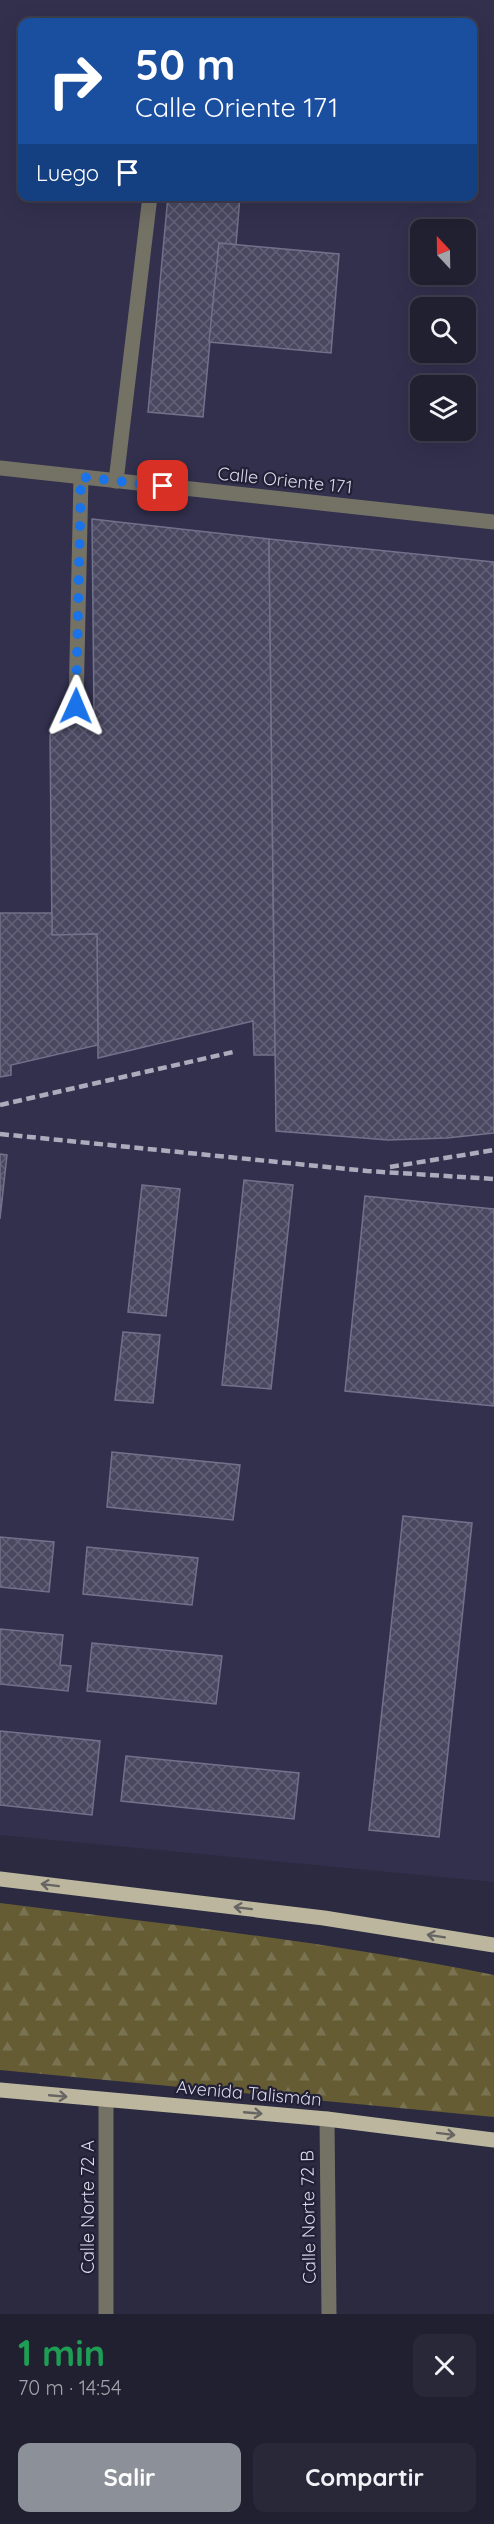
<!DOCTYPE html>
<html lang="es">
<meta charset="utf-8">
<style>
body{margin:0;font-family:Quicksand,sans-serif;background:#282838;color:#f1f3f6;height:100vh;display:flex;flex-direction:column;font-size:22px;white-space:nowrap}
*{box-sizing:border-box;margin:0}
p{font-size:20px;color:#a2a3ab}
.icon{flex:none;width:33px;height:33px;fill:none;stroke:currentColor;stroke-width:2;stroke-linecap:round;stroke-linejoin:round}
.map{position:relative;height:2314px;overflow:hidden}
.panel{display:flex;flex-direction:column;background:#202030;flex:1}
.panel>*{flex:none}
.banner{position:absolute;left:18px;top:18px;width:459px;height:183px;border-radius:12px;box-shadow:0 6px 24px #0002,0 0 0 2px #3d3e4c;background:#1a4fa0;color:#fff;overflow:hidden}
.needle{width:39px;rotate:338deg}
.controls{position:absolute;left:410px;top:219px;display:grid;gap:12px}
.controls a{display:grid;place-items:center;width:66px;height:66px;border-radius:12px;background:#202030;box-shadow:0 6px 24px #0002,0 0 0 2px #3d3e4c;font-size:30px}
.pin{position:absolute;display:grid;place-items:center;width:51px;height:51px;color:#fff;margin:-26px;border-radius:12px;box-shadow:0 3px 9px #0006}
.me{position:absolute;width:66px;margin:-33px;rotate:1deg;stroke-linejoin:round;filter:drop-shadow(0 0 4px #0008)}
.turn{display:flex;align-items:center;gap:21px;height:126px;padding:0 18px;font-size:27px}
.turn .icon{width:78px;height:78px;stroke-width:2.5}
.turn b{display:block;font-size:42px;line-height:51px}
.then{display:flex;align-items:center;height:57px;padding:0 18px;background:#0003;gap:12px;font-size:22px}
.round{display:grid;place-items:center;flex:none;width:63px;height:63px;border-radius:12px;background:#282838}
.summary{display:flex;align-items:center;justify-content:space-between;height:102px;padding:0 18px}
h1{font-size:36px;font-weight:700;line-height:45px;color:#1e9e55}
.action{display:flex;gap:12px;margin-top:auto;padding:12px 18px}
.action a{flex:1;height:69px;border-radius:12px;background:#8c9099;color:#fff;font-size:24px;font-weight:700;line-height:69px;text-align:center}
.action a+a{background:#282838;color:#f1f3f6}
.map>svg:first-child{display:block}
.built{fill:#32304d;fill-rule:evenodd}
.forest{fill:url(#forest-firs)}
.building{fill:url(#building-cross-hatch);stroke:#72718b;stroke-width:1.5}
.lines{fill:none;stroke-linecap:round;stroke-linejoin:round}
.minor{stroke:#747165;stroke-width:15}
.major{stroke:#bbb69d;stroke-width:15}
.rail{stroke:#adacbd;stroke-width:4.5;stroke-dasharray:9 4.5;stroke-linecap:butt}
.oneway{stroke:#676464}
.route{stroke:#1a73e8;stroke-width:10;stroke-dasharray:0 18}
.labels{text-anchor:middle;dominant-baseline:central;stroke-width:4.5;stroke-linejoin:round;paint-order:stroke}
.street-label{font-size:18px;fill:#dad9e8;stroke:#222036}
</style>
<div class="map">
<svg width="494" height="2314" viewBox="0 0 494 2314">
<defs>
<pattern id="forest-firs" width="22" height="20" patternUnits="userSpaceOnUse" patternTransform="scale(1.5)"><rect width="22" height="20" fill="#655c33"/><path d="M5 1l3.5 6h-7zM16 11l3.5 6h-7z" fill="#7a7351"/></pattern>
<pattern id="building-cross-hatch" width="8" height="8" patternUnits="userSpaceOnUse" patternTransform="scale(1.5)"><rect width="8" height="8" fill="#494861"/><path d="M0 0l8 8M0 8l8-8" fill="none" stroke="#636278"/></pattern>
</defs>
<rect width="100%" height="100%" fill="#2b2a40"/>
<path class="built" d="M0,0H494V1882L0,1835ZM22,22H472V196H22ZM420,230H465V274H420ZM420,308H465V352H420ZM420,386H465V430H420Z"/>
<path class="forest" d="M0,1903C165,1924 331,1942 494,1975V2117L0,2070Z"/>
<g class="building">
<polygon points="168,196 240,196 236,245 219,243 203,417 148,412"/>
<polygon points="219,243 339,254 331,353 209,342"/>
<polygon points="92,519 269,539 275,1055 254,1055 253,1021 98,1058 97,934 52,935 50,735 62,714 94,714"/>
<polygon points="269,539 494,562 494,1133 447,1138 388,1140 276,1131"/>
<polygon points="0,913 52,913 52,935 97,934 98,1045 11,1065 11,1075 0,1077"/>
<polygon points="0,1154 7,1155 0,1219"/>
<polygon points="244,1180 293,1185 271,1389 222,1385"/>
<polygon points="142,1185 180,1189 166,1316 128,1312"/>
<polygon points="365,1196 494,1209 494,1406 345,1391"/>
<polygon points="123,1332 160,1335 153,1403 115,1400"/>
<polygon points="112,1452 240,1465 233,1520 107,1507"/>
<polygon points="403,1516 472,1523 439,1837 369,1830"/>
<polygon points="0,1537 54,1542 49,1592 0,1587"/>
<polygon points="87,1547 198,1558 192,1605 83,1594"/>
<polygon points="0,1629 63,1635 60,1665 71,1666 68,1691 0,1684"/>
<polygon points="92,1643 222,1656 216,1704 87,1691"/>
<polygon points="0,1731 100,1741 92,1815 0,1805"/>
<polygon points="126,1756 299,1773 294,1819 121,1801"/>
</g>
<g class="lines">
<g class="minor">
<polyline points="0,468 494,522"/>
<polyline points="116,481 150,196"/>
<polyline points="76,706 81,477"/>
<polyline points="106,2100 106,2314"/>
<polyline points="327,2119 329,2314"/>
</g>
<g class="major">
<polyline points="0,1879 324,1918 494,1945"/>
<polyline points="0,2090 327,2119 494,2140"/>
</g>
<g class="rail">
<polyline points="0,1105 233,1052"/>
<polyline points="0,1134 367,1171 494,1179"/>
<polyline points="390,1167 494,1150"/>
</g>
</g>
<defs><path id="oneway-shaft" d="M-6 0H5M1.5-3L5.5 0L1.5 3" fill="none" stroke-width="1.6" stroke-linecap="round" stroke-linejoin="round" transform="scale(1.5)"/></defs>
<g class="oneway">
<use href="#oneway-shaft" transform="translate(50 1885) rotate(-173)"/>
<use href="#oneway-shaft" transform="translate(243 1908) rotate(-173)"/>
<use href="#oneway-shaft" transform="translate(436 1936) rotate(-171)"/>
<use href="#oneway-shaft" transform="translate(58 2096) rotate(5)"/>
<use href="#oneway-shaft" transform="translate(253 2113) rotate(5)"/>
<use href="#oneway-shaft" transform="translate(446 2134) rotate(7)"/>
</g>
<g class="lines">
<polyline class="route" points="76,706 81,477 163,486"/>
</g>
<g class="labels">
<g class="street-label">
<text transform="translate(285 480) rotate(6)">Calle Oriente 171</text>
<text transform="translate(249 2093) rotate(5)">Avenida Talismán</text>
<text transform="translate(87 2207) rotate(-90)">Calle Norte 72 A</text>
<text transform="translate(308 2217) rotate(-91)">Calle Norte 72 B</text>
</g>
</g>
</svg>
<div class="controls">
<a><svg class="needle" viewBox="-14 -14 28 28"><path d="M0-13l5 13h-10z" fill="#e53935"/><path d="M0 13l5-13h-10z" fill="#a2a3ab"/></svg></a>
<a><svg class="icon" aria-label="search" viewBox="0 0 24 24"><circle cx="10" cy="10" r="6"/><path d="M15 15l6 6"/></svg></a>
<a><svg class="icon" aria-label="layers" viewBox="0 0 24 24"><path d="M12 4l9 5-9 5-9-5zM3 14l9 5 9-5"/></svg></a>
</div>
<div class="pin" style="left:163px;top:486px;background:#d93025"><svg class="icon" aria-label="arrive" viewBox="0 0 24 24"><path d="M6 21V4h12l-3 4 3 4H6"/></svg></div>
<svg class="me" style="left:76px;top:706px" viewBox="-20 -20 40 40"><path d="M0-17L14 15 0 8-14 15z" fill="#1a73e8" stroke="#fff" stroke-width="4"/></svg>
<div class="banner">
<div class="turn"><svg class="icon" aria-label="right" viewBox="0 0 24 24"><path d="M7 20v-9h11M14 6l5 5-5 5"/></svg><div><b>50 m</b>Calle Oriente 171</div></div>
<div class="then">Luego<svg class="icon" aria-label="arrive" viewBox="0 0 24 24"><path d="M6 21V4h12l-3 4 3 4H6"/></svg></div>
</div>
</div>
<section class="panel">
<div class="summary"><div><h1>1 min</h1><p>70 m · 14:54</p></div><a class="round"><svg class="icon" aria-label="close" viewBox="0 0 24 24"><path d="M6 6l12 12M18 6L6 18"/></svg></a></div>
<div class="action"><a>Salir</a><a>Compartir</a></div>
</section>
